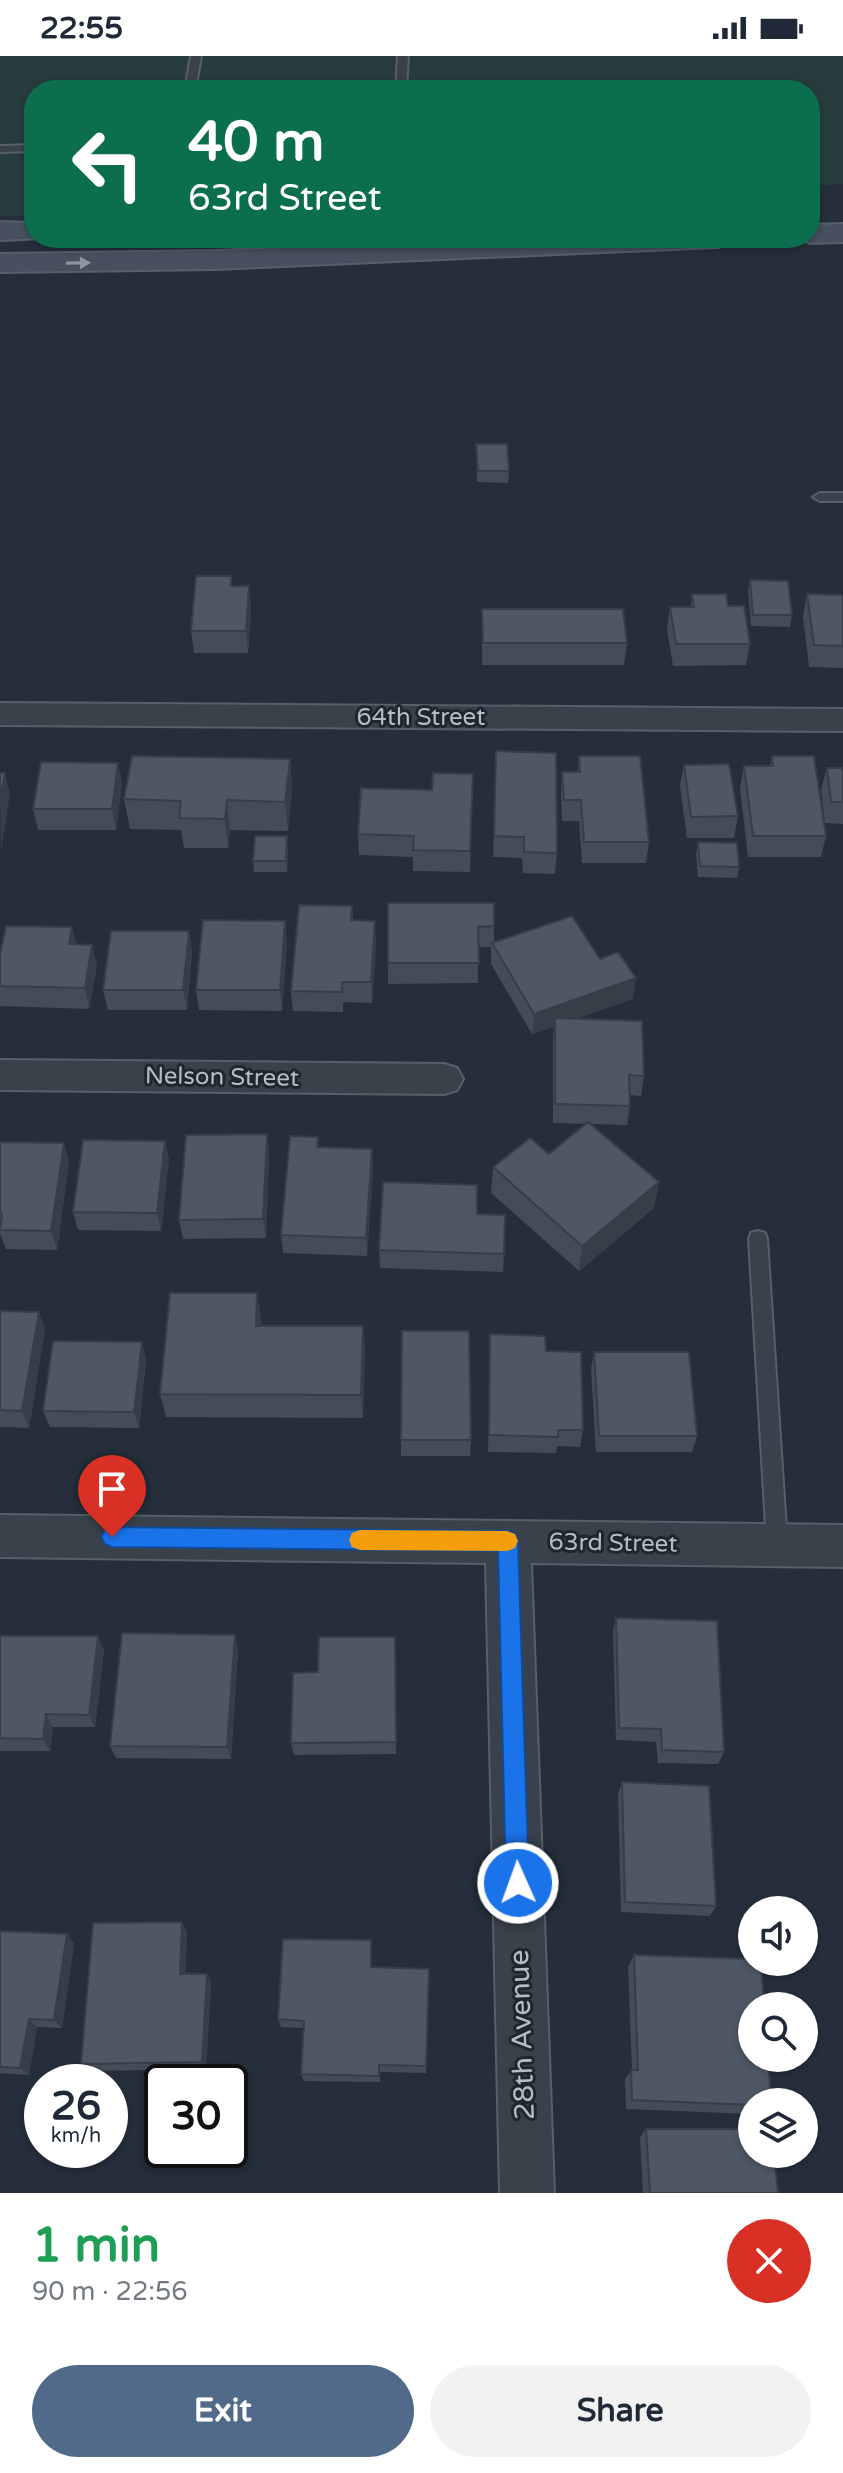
<!DOCTYPE html>
<meta charset="utf-8">
<style>
body{margin:0;font-family:"Varela Round",sans-serif;background:#f2f2f3;color:#1f2937;height:100vh;display:flex;flex-direction:column;font-size:30px;white-space:nowrap}
*{box-sizing:border-box;margin:0}
p{font-size:26px;color:#747a83}
.icon{flex:none;width:44px;height:44px;fill:none;stroke:currentColor;stroke-width:2;stroke-linecap:round;stroke-linejoin:round}
.map{position:relative;height:2137px;overflow:hidden}
.side{display:flex;flex-direction:column;background:#fff;flex:1}
.side>*{flex:none}
.guide{position:absolute;left:24px;top:24px;width:796px;height:168px;border-radius:32px;box-shadow:0 2px 6px #0004;background:#0b6e4f;color:#fff;overflow:hidden}
.tools{position:absolute;left:738px;top:1840px;display:grid;gap:16px}
.tools a{display:grid;place-items:center;width:80px;height:80px;border-radius:50%;background:#fff;box-shadow:0 2px 6px #0004;font-size:40px}
.speed{position:absolute;left:24px;top:2008px;display:flex;gap:16px;font-size:40px;font-weight:700;text-align:center}
.speed>*{display:grid;place-content:center;width:104px;height:104px;border-radius:50%;background:#fff;box-shadow:0 2px 6px #0004;line-height:1}
.speed small{font-size:20px;font-weight:400}
.speed .limit{border:4px solid #111;border-radius:12px;background:#fff;color:#111}
.pin{position:absolute;display:grid;place-items:center;width:68px;height:68px;color:#fff;margin:-82px -34px;border-radius:50% 50% 50% 0;rotate:-45deg;box-shadow:0 0 8px #0007}
.pin .icon{rotate:45deg}
.me{position:absolute;width:88px;margin:-44px;rotate:358deg;stroke-linejoin:round;filter:drop-shadow(0 0 6px #0008)}
.turn{display:flex;align-items:center;gap:28px;height:168px;padding:0 32px;font-size:36px}
.turn .icon{width:104px;height:104px;stroke-width:2.5}
.turn b{display:block;font-size:56px;line-height:68px}
.round{display:grid;place-items:center;flex:none;width:84px;height:84px;border-radius:42px;background:#f2f2f3}
.head{display:flex;align-items:center;justify-content:space-between;height:136px;padding:0 32px}
h1{font-size:48px;font-weight:700;line-height:60px;color:#1e9e55}
.primary-button{display:flex;gap:16px;margin-top:auto;padding:16px 32px}
.primary-button a{flex:1;height:92px;border-radius:48px;background:#526a8a;color:#fff;font-size:32px;font-weight:700;line-height:92px;text-align:center}
.primary-button a+a{background:#f2f2f3;color:#1f2937}
.status{display:flex;justify-content:space-between;align-items:center;height:56px;padding:0 40px;background:#fff;direction:ltr}
.status svg{height:22px;fill:currentColor}
.map>svg:first-child{display:block}
.green{fill:#283c3d}
.lines{fill:none;stroke-linecap:round;stroke-linejoin:round}
.lane-casing{stroke:#575f69;stroke-width:4}
.street-casing{stroke:#575f69;stroke-width:4}
.secondary-casing{stroke:#575f69;stroke-width:4}
.lane{fill:#39414b;fill-rule:evenodd}
.street{fill:#39414b;fill-rule:evenodd}
.secondary{fill:#47505e;fill-rule:evenodd}
.wall{fill:#434c57}
.shaded-wall{fill:#373e47}
.building{fill:#4e5865;stroke:#373e47;stroke-width:2}
.oneway{fill:#8e96a2}
.route{fill:#1a73e8;stroke:#114b97;stroke-width:2}
.slow{fill:#f59e0b}
.labels{text-anchor:middle;dominant-baseline:central;stroke-width:6;stroke-linejoin:round;paint-order:stroke}
.street-label{font-size:24px;fill:#b4bcc6;stroke:#1e2630}
.near-street-label{font-size:28px;fill:#b4bcc6;stroke:#1e2630}
</style>
<div class="status"><b>22:55</b><svg viewBox="0 0 49 12"><path d="M0 12V9h3v3zM5 12V6h3v6zM10 12V3h3v9zM15 12V0h3v12zM26 1h20v11H26zM47 4h2v5h-2z"/></svg></div>
<div class="map">
<svg width="843" height="2137" viewBox="0 0 843 2137">
<rect width="100%" height="100%" fill="#252f3b"/>
<polygon class="green" points="0,0 843,0 843,128 810,130 810,34 34,34 34,160 0,160"/>
<g class="lines">
<defs>
<g id="lane">
<polygon points="191,0 201,0 195,34 185,34"/>
<polygon points="398,0 408,0 406,34 396,34"/>
<polygon points="34,89 34,95 0,96 0,90"/>
<polygon points="843,437 843,445 820,445 813,441 820,437"/>
<polygon points="758,1175 765,1177 767,1183 787,1488 784,1495 777,1498 770,1495 767,1488 749,1183 751,1177"/>
</g>
<g id="street">
<polygon points="0,647 843,653 843,675 0,669"/>
<polygon points="0,1004 444,1008 457,1012 463,1023 457,1034 444,1038 0,1034"/>
<polygon points="0,1459 843,1469 843,1511 531,1507 554,2137 500,2137 486,1507 0,1501"/>
</g>
<g id="secondary">
<polygon points="0,166 34,167 34,182 44,182 0,184"/>
<polygon points="843,168 843,186 810,187 798,182 810,182 810,169"/>
<polygon points="517,182 733,182 728,188 718,191 215,213 0,216 0,198 215,195"/>
</g>
</defs>
<use href="#lane" class="lane-casing"/>
<use href="#street" class="street-casing"/>
<use href="#secondary" class="secondary-casing"/>
<use href="#lane" class="lane"/>
<use href="#street" class="street"/>
<use href="#secondary" class="secondary"/>
</g>
<g class="wall">
<polygon points="476,388 509,415 508,427 477,426"/>
<polygon points="231,520 232,530 249,530 251,552 248,597 194,597 191,575"/>
<polygon points="750,524 792,559 790,571 751,570 748,535"/>
<polygon points="692,538 728,550 750,588 746,609 673,610 667,573 670,551 691,551"/>
<polygon points="807,538 843,539 843,612 809,611 803,560"/>
<polygon points="482,553 627,587 624,609 482,609"/>
<polygon points="496,695 557,797 555,818 523,817 522,802 493,801"/>
<polygon points="579,700 649,786 646,807 582,807 579,765 562,765 561,738 562,716 578,716"/>
<polygon points="772,700 826,780 821,801 748,801 740,732 744,710 770,710"/>
<polygon points="290,703 292,732 288,775 230,774 228,792 184,792 181,774 130,773 124,743"/>
<polygon points="118,707 122,728 116,774 38,774 33,753"/>
<polygon points="684,709 738,760 734,782 687,782 680,730"/>
<polygon points="827,712 843,712 843,768 825,767 821,733"/>
<polygon points="473,718 470,816 413,815 413,801 359,799 358,778 432,734"/>
<polygon points="698,786 739,811 737,822 698,821 696,798"/>
<polygon points="288,791 287,816 254,816 253,805"/>
<polygon points="388,847 494,870 494,886 600,903 633,943 575,963 644,1020 641,1040 630,1039 630,1050 627,1069 591,1068 659,1126 654,1152 579,1215 491,1137 493,1111 549,1098 586,1068 553,1067 553,983 554,971 532,978 491,908 491,891 478,891 478,927 388,928"/>
<polygon points="352,850 353,864 376,886 372,947 343,946 343,956 293,955 291,935"/>
<polygon points="72,871 76,888 92,889 97,909 89,953 0,950 0,899"/>
<polygon points="189,875 192,896 187,954 108,954 103,934"/>
<polygon points="287,885 282,955 199,954 196,934"/>
<polygon points="267,1078 269,1098 266,1182 183,1183 179,1164"/>
<polygon points="318,1081 319,1091 372,1093 373,1112 367,1200 283,1197 281,1179"/>
<polygon points="165,1085 169,1104 161,1175 78,1174 73,1156"/>
<polygon points="0,1086 69,1106 57,1194 6,1193 0,1177"/>
<polygon points="379,1194 504,1198 503,1216 380,1212"/>
<polygon points="0,1255 45,1273 29,1372 0,1371"/>
<polygon points="261,1262 261,1270 363,1270 365,1294 363,1362 166,1361 160,1338"/>
<polygon points="490,1278 546,1295 583,1374 580,1391 557,1390 556,1397 488,1396"/>
<polygon points="142,1286 146,1303 139,1372 50,1371 43,1355"/>
<polygon points="594,1296 697,1380 692,1396 596,1396 591,1313"/>
<polygon points="401,1384 471,1384 470,1400 401,1400"/>
<polygon points="616,1562 724,1696 718,1708 658,1707 656,1686 616,1684 613,1576"/>
<polygon points="0,1580 104,1594 95,1671 53,1671 50,1695 0,1695"/>
<polygon points="395,1581 396,1698 294,1699 291,1687 318,1616"/>
<polygon points="238,1592 231,1703 116,1702 110,1690"/>
<polygon points="622,1726 716,1850 710,1860 621,1856 618,1738"/>
<polygon points="0,1875 67,1878 74,1888 62,1972 37,1971 29,2019 0,2017"/>
<polygon points="187,1876 185,1918 207,1918 211,1927 206,2013 88,2015 81,2008"/>
<polygon points="371,1884 372,1911 429,1913 426,2017 380,2016 380,2026 304,2025 301,2018 304,1972 281,1971 278,1963"/>
<polygon points="634,1899 752,2046 752,2058 626,2053 625,2023 632,2014 628,1911"/>
<polygon points="646,2073 778,2137 643,2137 640,2081"/>
</g>
<g class="shaded-wall">
<polygon points="249,530 251,552 248,597 246,575"/>
<polygon points="290,703 292,732 288,775 285,746"/>
<polygon points="118,707 122,728 116,774 112,753"/>
<polygon points="5,717 10,738 1,797 0,746"/>
<polygon points="227,744 230,774 228,792 225,763"/>
<polygon points="287,780 288,791 287,816 286,805"/>
<polygon points="285,865 287,885 282,955 280,934"/>
<polygon points="375,865 376,886 372,947 371,926"/>
<polygon points="72,871 77,892 69,888"/>
<polygon points="189,875 192,896 187,954 183,934"/>
<polygon points="92,889 97,909 89,953 85,932"/>
<polygon points="636,922 633,943 555,970 555,962 554,971 532,978 534,958"/>
<polygon points="267,1078 269,1098 266,1182 263,1163"/>
<polygon points="165,1085 169,1104 161,1175 157,1157"/>
<polygon points="64,1087 69,1106 57,1194 51,1175"/>
<polygon points="372,1093 373,1112 367,1200 366,1182"/>
<polygon points="659,1126 654,1152 579,1215 582,1190"/>
<polygon points="257,1237 261,1262 259,1294 256,1270"/>
<polygon points="39,1256 45,1273 29,1372 22,1355"/>
<polygon points="363,1270 365,1294 363,1362 361,1339"/>
<polygon points="142,1286 146,1303 139,1372 134,1356"/>
<polygon points="235,1579 238,1592 231,1703 227,1691"/>
<polygon points="98,1580 104,1594 95,1671 89,1659"/>
<polygon points="46,1658 53,1671 50,1695 43,1683"/>
<polygon points="182,1866 187,1876 185,1927 180,1918"/>
<polygon points="67,1878 74,1888 62,1972 54,1964"/>
<polygon points="207,1918 211,1927 206,2013 202,2006"/>
<polygon points="29,1963 37,1971 29,2019 20,2012"/>
</g>
<g class="building">
<polygon points="476,388 507,388 509,415 478,415"/>
<polygon points="196,520 231,520 231,530 249,530 246,575 191,575"/>
<polygon points="750,524 788,525 792,559 753,559"/>
<polygon points="692,538 726,538 728,550 744,550 750,588 676,588 670,551 694,551"/>
<polygon points="807,538 843,539 843,590 814,589"/>
<polygon points="482,553 623,553 627,587 483,587"/>
<polygon points="496,695 556,697 557,797 524,796 524,781 494,780"/>
<polygon points="132,700 290,703 285,746 227,744 225,763 179,762 181,745 124,743"/>
<polygon points="579,700 640,700 649,786 584,786 581,744 564,744 562,716 580,716"/>
<polygon points="772,700 814,700 826,780 753,780 744,710 773,710"/>
<polygon points="41,706 118,707 112,753 33,753"/>
<polygon points="729,708 738,760 691,761 684,709"/>
<polygon points="827,712 843,712 843,746 831,746"/>
<polygon points="0,717 5,717 0,746"/>
<polygon points="433,717 473,718 470,795 413,794 414,780 358,778 361,732 432,734"/>
<polygon points="255,780 287,780 286,805 253,805"/>
<polygon points="698,786 737,787 739,811 700,810"/>
<polygon points="388,847 494,847 494,870 478,871 479,907 388,907"/>
<polygon points="299,849 352,850 351,864 375,865 371,926 342,926 342,936 291,935"/>
<polygon points="572,860 600,903 618,896 636,922 534,958 492,887"/>
<polygon points="203,864 285,865 280,934 196,934"/>
<polygon points="6,870 72,871 69,888 92,889 85,932 0,930 0,899"/>
<polygon points="111,875 189,875 183,934 103,934"/>
<polygon points="555,962 642,965 644,1020 629,1019 630,1050 555,1048"/>
<polygon points="588,1066 659,1126 582,1190 493,1111 530,1082 549,1098"/>
<polygon points="267,1078 263,1163 179,1164 186,1079"/>
<polygon points="290,1080 318,1081 317,1091 372,1093 366,1182 281,1179"/>
<polygon points="83,1084 165,1085 157,1157 73,1156"/>
<polygon points="0,1086 64,1087 51,1175 0,1174 2,1158 0,1158"/>
<polygon points="383,1126 477,1129 477,1158 505,1159 504,1198 379,1194"/>
<polygon points="170,1237 257,1237 256,1270 363,1270 361,1339 160,1338"/>
<polygon points="0,1255 39,1256 22,1355 0,1354"/>
<polygon points="402,1275 469,1275 471,1384 401,1384"/>
<polygon points="490,1278 545,1280 546,1295 581,1296 583,1374 558,1374 558,1381 489,1379"/>
<polygon points="53,1285 142,1286 134,1356 43,1355"/>
<polygon points="594,1296 689,1296 697,1380 599,1380"/>
<polygon points="616,1562 717,1565 724,1696 662,1694 661,1673 619,1672"/>
<polygon points="122,1577 235,1579 227,1691 110,1690"/>
<polygon points="0,1580 98,1580 89,1659 46,1658 43,1683 0,1682"/>
<polygon points="319,1581 395,1581 396,1686 291,1687 293,1617 318,1616"/>
<polygon points="622,1726 709,1730 716,1850 625,1846"/>
<polygon points="182,1866 180,1918 207,1918 202,2006 81,2008 93,1867"/>
<polygon points="0,1875 67,1878 54,1964 29,1963 20,2012 0,2011"/>
<polygon points="283,1883 371,1884 371,1911 429,1913 426,2010 379,2009 379,2020 301,2018 304,1965 278,1963"/>
<polygon points="634,1899 752,1903 752,1906 761,1906 764,1950 752,1950 752,2002 768,2002 771,2046 752,2046 752,2049 632,2044 631,2014 638,2014"/>
<polygon points="646,2073 752,2073 752,2098 774,2098 778,2137 650,2137"/>
</g>
<defs><path id="oneway-solid" d="M-6-.8H1V-3.2L6.5 0L1 3.2V.8H-6Z" transform="scale(2)"/></defs>
<use class="oneway" href="#oneway-solid" transform="translate(78 207) rotate(-1)"/>
<polygon class="route" points="112,1471 508,1475 515,1478 518,1485 529,1827 526,1835 518,1838 509,1835 506,1827 498,1495 112,1491 105,1488 101,1481 105,1474"/>
<polygon class="slow" points="360,1474 507,1475 515,1478 518,1485 515,1492 507,1495 360,1494 352,1491 349,1484 352,1477"/>
<g class="labels">
<g class="street-label">
<text x="421" y="661">64th Street</text>
<text transform="translate(222 1021) rotate(1)">Nelson Street</text>
<text transform="translate(613 1487) rotate(1)">63rd Street</text>
</g>
<g class="near-street-label">
<text transform="translate(522 1979) rotate(-92)">28th Avenue</text>
</g>
</g>
</svg>
<div class="tools">
<a><svg class="icon" aria-label="sound" viewBox="0 0 24 24"><path d="M4 9h4l5-4v14l-5-4H4zM17 9q2 3 0 6"/></svg></a>
<a><svg class="icon" aria-label="search" viewBox="0 0 24 24"><circle cx="10" cy="10" r="6"/><path d="M15 15l6 6"/></svg></a>
<a><svg class="icon" aria-label="layers" viewBox="0 0 24 24"><path d="M12 4l9 5-9 5-9-5zM3 14l9 5 9-5"/></svg></a>
</div>
<div class="speed"><div>26<small>km/h</small></div><div class="limit">30</div></div>
<div class="pin" style="left:112px;top:1481px;background:#d93025"><svg class="icon" aria-label="arrive" viewBox="0 0 24 24"><path d="M6 21V4h12l-3 4 3 4H6"/></svg></div>
<svg class="me" style="left:518px;top:1827px" viewBox="-20 -20 40 40"><circle r="17" fill="#1a73e8" stroke="#fff" stroke-width="3"/><path d="M0-11L8 9 0 5-8 9z" fill="#fff"/></svg>
<div class="guide">
<div class="turn"><svg class="icon" aria-label="left" viewBox="0 0 24 24"><path d="M17 20v-9H6M10 6l-5 5 5 5"/></svg><div><b>40 m</b>63rd Street</div></div>
</div>
</div>
<section class="side">
<div class="head"><div><h1>1 min</h1><p>90 m · 22:56</p></div><a class="round" style="background:#d93025;color:#fff"><svg class="icon" aria-label="close" viewBox="0 0 24 24"><path d="M6 6l12 12M18 6L6 18"/></svg></a></div>
<div class="primary-button"><a>Exit</a><a>Share</a></div>
</section>
